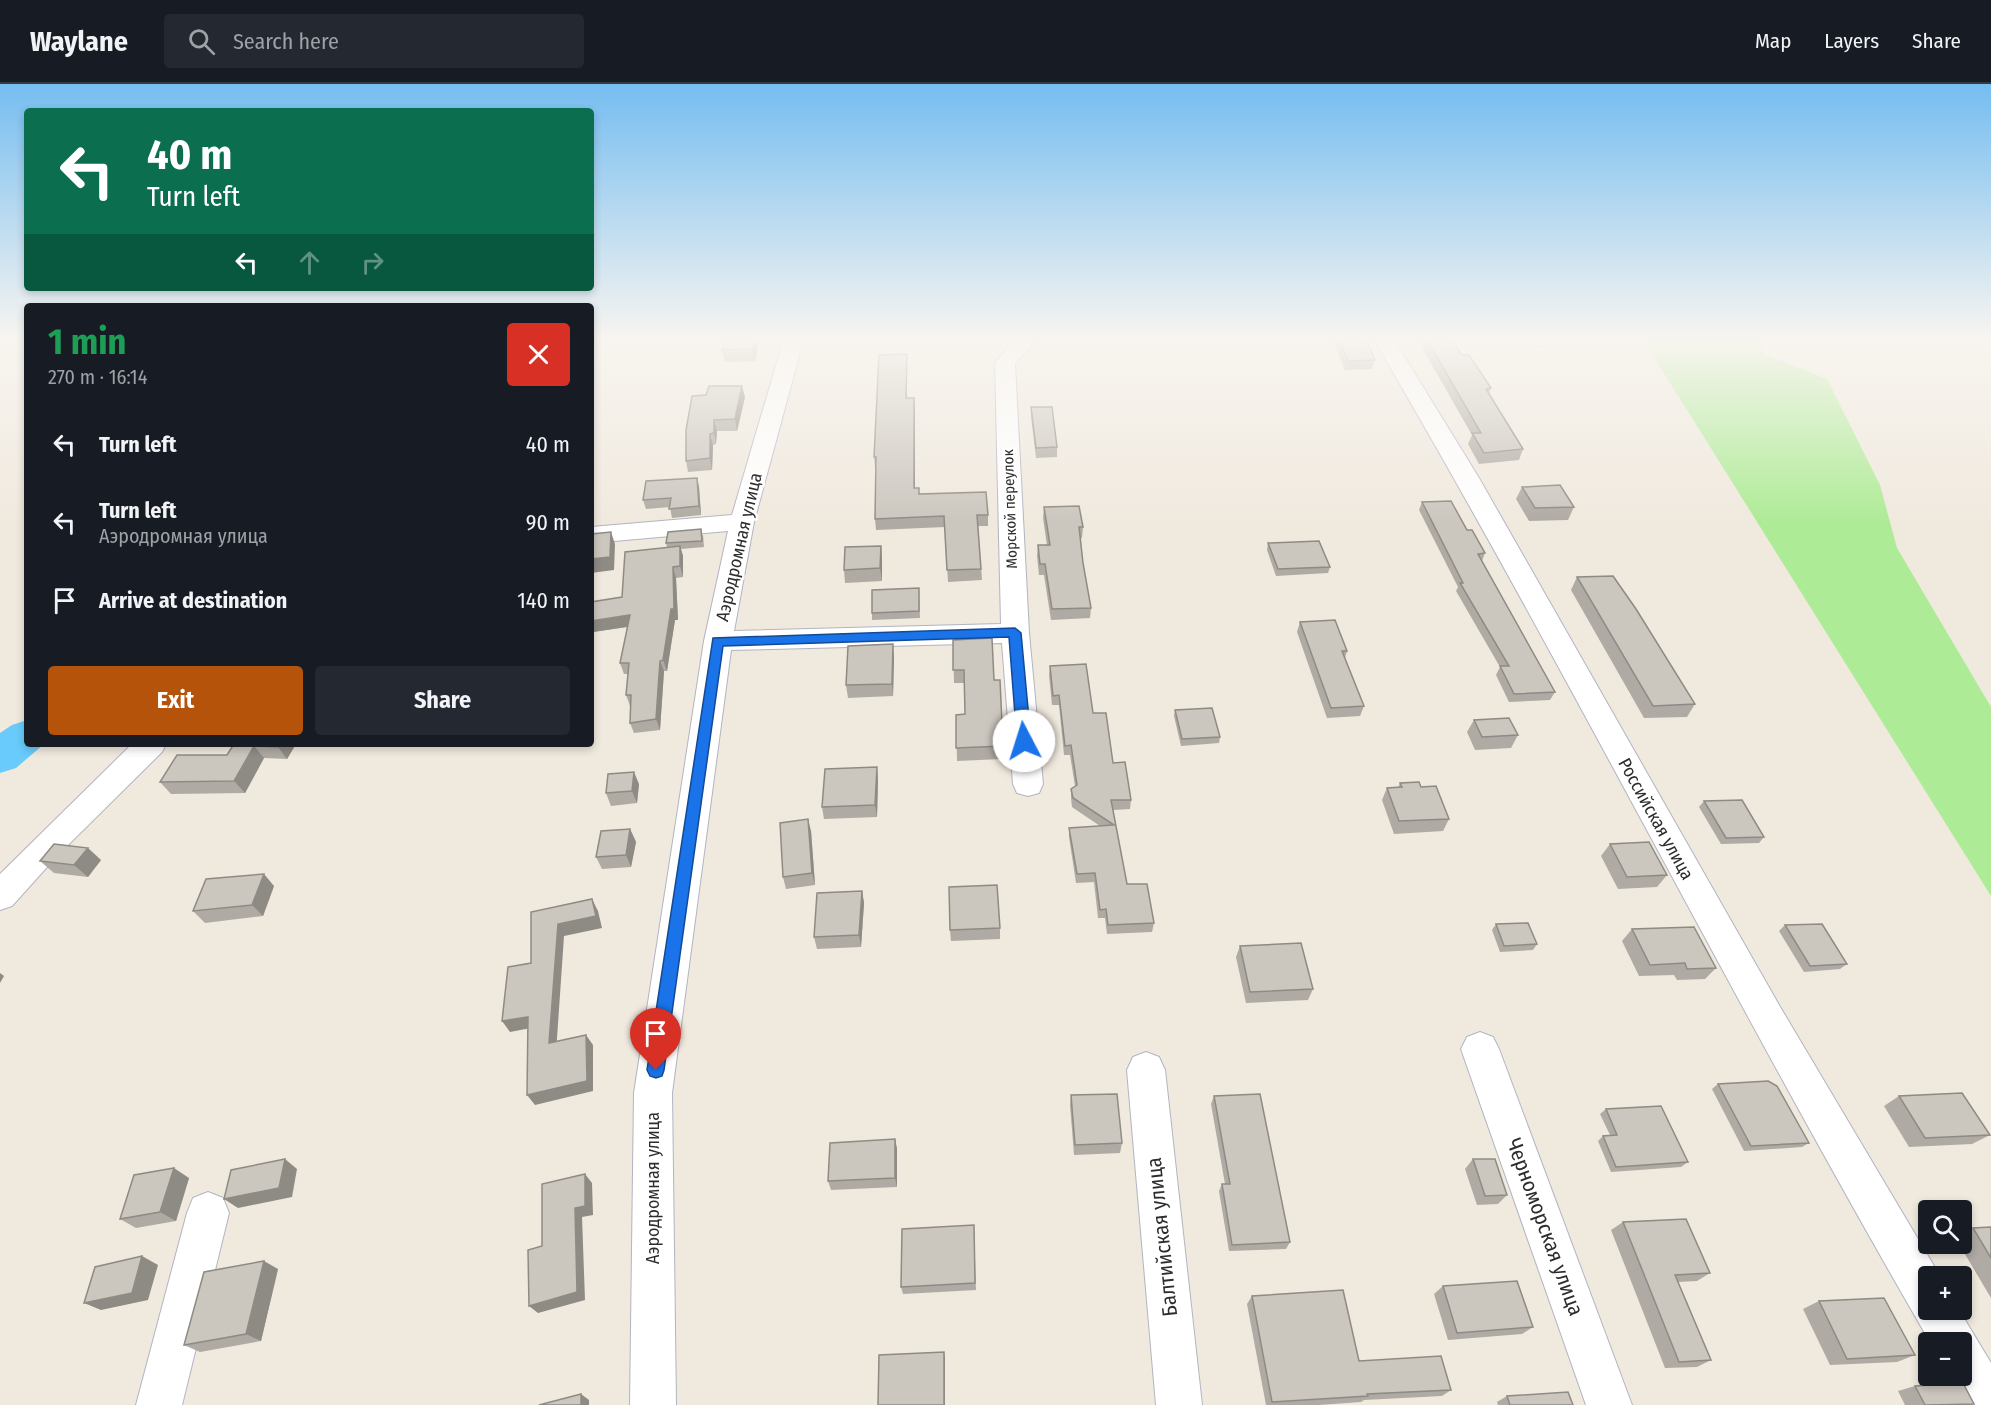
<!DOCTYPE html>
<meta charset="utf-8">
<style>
body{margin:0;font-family:"Fira Sans Condensed",sans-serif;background:#242831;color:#f1f3f6;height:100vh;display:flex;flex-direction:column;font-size:22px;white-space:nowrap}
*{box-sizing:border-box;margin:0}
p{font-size:20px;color:#9ea1a6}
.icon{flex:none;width:33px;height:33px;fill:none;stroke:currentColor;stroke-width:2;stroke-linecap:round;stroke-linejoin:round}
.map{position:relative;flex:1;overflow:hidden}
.side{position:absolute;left:24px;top:219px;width:570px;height:444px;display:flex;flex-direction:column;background:#171b24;border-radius:6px;box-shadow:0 3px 9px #0003}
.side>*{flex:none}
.guide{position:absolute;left:24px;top:24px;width:570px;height:183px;border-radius:6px;box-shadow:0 3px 9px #0003;background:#0b6e4f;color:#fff;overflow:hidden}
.controls{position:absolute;left:1918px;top:1116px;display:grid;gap:12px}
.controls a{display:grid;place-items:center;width:54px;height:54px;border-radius:6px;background:#171b24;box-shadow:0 3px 9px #0003;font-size:30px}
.pin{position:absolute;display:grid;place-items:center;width:51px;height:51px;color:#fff;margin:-62px -26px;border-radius:50% 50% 50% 0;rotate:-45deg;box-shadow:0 0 6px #0007}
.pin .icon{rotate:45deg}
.me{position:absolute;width:66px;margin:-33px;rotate:355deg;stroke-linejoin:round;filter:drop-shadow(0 0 4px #0008)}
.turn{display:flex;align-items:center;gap:21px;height:126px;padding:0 24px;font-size:27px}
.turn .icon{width:78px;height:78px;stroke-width:2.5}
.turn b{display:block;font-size:42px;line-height:51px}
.lanes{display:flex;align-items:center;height:57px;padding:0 24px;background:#0003;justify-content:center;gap:30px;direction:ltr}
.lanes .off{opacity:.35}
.round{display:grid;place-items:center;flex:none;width:63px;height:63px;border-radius:6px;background:#242831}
.headline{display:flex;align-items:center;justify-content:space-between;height:102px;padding:0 24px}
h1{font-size:36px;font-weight:700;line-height:45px;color:#1e9e55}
.button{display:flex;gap:12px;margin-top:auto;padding:12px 24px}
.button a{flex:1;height:69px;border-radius:6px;background:#b45309;color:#fff;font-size:24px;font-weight:700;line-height:69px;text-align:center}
.button a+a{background:#242831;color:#f1f3f6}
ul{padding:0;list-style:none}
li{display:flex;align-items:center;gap:18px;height:78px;padding:0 24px}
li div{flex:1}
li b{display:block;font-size:22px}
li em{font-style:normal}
header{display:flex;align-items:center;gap:36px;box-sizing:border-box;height:84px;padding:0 30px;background:#171b24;border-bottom:2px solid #363941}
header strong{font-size:28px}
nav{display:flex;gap:33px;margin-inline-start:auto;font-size:21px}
.search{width:420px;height:54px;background:#242831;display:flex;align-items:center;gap:15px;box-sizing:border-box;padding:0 21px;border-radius:6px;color:#9ea1a6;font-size:22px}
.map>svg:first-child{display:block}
.green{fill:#aeeb96}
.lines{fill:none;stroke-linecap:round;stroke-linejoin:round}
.river{fill:#68cbfb;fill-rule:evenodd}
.minor-casing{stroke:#b2b4c2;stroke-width:2}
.minor{fill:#fff;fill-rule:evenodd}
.wall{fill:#afaaa3}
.shaded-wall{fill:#8e8b85}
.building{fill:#cbc6be;stroke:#8e8b85;stroke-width:1.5}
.route{fill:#1a73e8;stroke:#114b97;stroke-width:1.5}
.labels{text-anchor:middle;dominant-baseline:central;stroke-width:5;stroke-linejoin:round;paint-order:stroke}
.far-street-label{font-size:15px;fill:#2d2d2d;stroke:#fff}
.street-label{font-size:18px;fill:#2d2d2d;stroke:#fff}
.near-street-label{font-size:21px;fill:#2d2d2d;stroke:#fff}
</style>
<header>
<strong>Waylane</strong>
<div class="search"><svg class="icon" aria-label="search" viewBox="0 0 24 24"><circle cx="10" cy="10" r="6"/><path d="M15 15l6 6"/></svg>Search here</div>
<nav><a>Map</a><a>Layers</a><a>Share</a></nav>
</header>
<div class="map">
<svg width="1991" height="1321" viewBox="0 0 1991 1321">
<rect width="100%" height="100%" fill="#f0e9de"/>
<polygon class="green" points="1642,254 1762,254 1763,270 1827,295 1880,401 1897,464 1991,623 1991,812"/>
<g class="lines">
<polygon class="river" points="27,636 27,660 44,660 16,684 0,689 0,649 12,641"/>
<defs>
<g id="minor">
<polygon points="591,254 603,254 598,260 591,262"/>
<polygon points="784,254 804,254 754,438 734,547 1001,540 995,279 1016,254 1037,254 1015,280 1029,549 1043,700 1039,709 1028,712 1017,709 1013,700 1002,559 731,566 672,1009 676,1321 630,1321 634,1009 704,557 728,447 591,459 591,443 732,431"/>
<path d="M1373,254H1393L1479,394L1779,921L1940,1192H1929V1226H1959L1991,1279V1321H1965L1948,1292H1962V1258H1930C1738,928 1567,584 1373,254Z"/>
<polygon points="1527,254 1547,254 1550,258 1547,262 1533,262"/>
<polygon points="132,660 166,660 162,668 57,772 12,822 0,826 0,790"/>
<polygon points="1480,948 1493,953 1499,965 1632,1321 1586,1321 1461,965 1467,953"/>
<polygon points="1146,968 1159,973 1165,986 1202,1321 1156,1321 1127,986 1133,973"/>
<polygon points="208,1108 223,1114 229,1129 182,1321 136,1321 187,1129 193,1114"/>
</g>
</defs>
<use href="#minor" class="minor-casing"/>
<use href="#minor" class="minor"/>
</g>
<g class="wall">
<polygon points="760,254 755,277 725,278 722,266"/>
<polygon points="1332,254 1365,254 1375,276 1372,285 1345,286"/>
<polygon points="1424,254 1426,254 1462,271 1491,304 1489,309 1523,365 1519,376 1479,380 1468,360 1472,351 1421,262"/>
<polygon points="907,270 907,314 915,325 915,404 920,410 988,431 988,442 978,442 982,496 948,498 945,443 876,446 875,435 876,384 875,384 874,373"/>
<polygon points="745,313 737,347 717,347 716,360 713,361 712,386 688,388 686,377 686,346"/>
<polygon points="1031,323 1057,363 1057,373 1036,374 1031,333"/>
<polygon points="697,394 699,403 701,431 672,434 670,423 646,425 643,416"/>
<polygon points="1522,403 1574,423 1568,436 1529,437 1516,415"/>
<polygon points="1422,418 1467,446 1485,469 1482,477 1555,608 1550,616 1509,618 1496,591 1500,583 1456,507 1458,503 1419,426"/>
<polygon points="1044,423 1083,443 1082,454 1080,454 1083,479 1091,524 1090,534 1051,536 1044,491 1039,491 1037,472 1038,461 1047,461 1043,434"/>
<polygon points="703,451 704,463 681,465 683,472 683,493 676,494 678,536 675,536 667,587 664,587 660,646 634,649 630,639 631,622 630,622 626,611 628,590 624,590 620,579 627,543 593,548 591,542 591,518 622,513 667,463 666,459"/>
<polygon points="1268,459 1330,483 1328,489 1276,492 1267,466"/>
<polygon points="881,462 882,475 882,497 845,499 844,486"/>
<polygon points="1577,493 1695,620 1687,633 1644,634 1571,506"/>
<polygon points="919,504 920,534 872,536 872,529"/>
<polygon points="1300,538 1347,567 1345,574 1364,622 1360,632 1327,634 1297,548"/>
<polygon points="953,556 994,596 1003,662 1002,675 957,677 956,631 965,630 964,599 954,599"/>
<polygon points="894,573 893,612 848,614 846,601"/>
<polygon points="1050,582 1093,629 1113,679 1131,716 1130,725 1113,726 1127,800 1154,839 1152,848 1107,850 1105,834 1098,834 1094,798 1076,799 1069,753 1069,744 1100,742 1072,723 1071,714 1071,705 1075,702 1070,671 1064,671 1059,621 1052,621 1049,591"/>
<polygon points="1175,626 1220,653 1219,659 1181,662 1174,632"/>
<polygon points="1474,636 1518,651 1511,664 1475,666 1467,648"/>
<polygon points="234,660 296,660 287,675 264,674 245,709 171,710 160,698 227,671"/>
<polygon points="877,683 878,696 877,733 824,735 822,723"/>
<polygon points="1400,699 1421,703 1449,735 1443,747 1394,750 1382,716 1387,704 1398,704"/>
<polygon points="639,700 637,719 611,722 606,709"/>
<polygon points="1704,717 1764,753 1759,759 1721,760 1699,723"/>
<polygon points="630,745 636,758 631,783 602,785 596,773"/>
<polygon points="811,747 815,801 786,805 783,793"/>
<polygon points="1610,760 1667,791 1657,803 1618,805 1601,772"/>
<polygon points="101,776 88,793 54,789 40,777"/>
<polygon points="274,802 263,832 205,839 193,827"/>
<polygon points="862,807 864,819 861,863 817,865 814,853"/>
<polygon points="1496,840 1537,860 1533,866 1500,868 1492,846"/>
<polygon points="1785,841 1847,880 1840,885 1804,888 1779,847"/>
<polygon points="1000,844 1000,855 951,857 950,846"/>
<polygon points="1632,845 1716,884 1705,895 1677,896 1674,891 1639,892 1622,857"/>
<polygon points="1240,862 1313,905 1308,916 1246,919 1236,873"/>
<polygon points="1718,1000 1809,1059 1802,1063 1744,1067 1712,1005"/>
<polygon points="1071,1011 1122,1059 1120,1069 1074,1071 1070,1021"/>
<polygon points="1214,1012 1290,1158 1286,1165 1229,1167 1219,1107 1222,1100 1225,1100 1211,1020"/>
<polygon points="1899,1012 1990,1051 1972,1060 1909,1063 1884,1022"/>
<polygon points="1606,1025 1688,1078 1681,1083 1611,1088 1598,1057 1603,1052 1610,1051 1600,1030"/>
<polygon points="895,1055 897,1065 897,1103 831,1106 828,1097"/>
<polygon points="1473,1075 1507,1111 1498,1120 1477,1121 1465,1085"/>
<polygon points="189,1094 176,1137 136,1144 120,1135"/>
<polygon points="1623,1138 1710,1189 1697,1197 1678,1198 1711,1276 1697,1283 1665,1284 1611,1146"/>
<polygon points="974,1141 976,1206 903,1210 901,1203"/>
<polygon points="1991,1143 1991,1214 1959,1160 1962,1160 1962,1149 1973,1144"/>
<polygon points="278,1185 261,1257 200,1268 184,1261"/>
<polygon points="1443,1202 1533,1243 1522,1250 1448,1256 1434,1210"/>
<polygon points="1252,1212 1359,1277 1451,1306 1442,1312 1364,1316 1361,1318 1319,1321 1266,1321 1247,1220"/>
<polygon points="1819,1217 1915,1271 1897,1278 1830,1281 1803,1225"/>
<polygon points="1915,1302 1974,1320 1971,1321 1905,1321 1898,1307"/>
<polygon points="1507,1312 1573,1321 1498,1321 1497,1318"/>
</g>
<g class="shaded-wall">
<polygon points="755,254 760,254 755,277 752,265"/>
<polygon points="742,302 745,313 737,347 735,335"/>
<polygon points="914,314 915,325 915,415 914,404"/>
<polygon points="714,336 717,347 716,360 714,349"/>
<polygon points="710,350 713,361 712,386 710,374"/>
<polygon points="697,394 699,403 701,431 699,422"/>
<polygon points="611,448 615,460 614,486 591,489 591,475"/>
<polygon points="680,462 683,472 683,493 680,482"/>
<polygon points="881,462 882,475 882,497 880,484"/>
<polygon points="673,483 676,494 678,536 675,536 667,587 663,576"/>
<polygon points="630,531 633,542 593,548 591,542 591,537"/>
<polygon points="893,560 894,573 893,612 892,600"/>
<polygon points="660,577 664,587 660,646 656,635"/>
<polygon points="280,660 296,660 287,675 278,663"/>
<polygon points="254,662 264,674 245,709 234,697"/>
<polygon points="877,683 878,696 877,733 875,721"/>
<polygon points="634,688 639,700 637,719 632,707"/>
<polygon points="808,735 811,747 815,801 812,789"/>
<polygon points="630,745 636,758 631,783 626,771"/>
<polygon points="88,764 101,776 88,793 74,781"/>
<polygon points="264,790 274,802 263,832 252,821"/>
<polygon points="862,807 864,819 861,863 859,851"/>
<polygon points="592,815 598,827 602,844 564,852 556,969 549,959 558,840"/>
<polygon points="0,889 4,892 0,899"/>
<polygon points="528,933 536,943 510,948 502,937"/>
<polygon points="586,951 593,961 593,1007 535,1021 527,1011"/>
<polygon points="895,1055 897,1065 897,1103 895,1094"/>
<polygon points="285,1075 297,1085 292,1113 238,1124 224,1115"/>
<polygon points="174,1084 189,1094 176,1137 160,1128"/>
<polygon points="585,1090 592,1099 593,1131 582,1133 585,1216 538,1229 529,1222 575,1124"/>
<polygon points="142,1172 158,1181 148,1216 101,1226 84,1219"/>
<polygon points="264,1177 278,1185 261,1257 246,1250"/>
<polygon points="944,1268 945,1274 945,1321 944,1321"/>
<polygon points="581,1310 589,1316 589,1321 581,1321"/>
</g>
<g class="building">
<polygon points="726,254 755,254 752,265 722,266"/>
<polygon points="1338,254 1365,254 1375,276 1348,277"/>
<polygon points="1426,254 1451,254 1462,271 1469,271 1491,304 1486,305 1523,365 1484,369 1472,349 1481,349"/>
<polygon points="907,270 906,314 914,314 914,404 919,404 919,410 986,408 988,431 977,431 981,485 947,486 944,432 875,435 876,373 874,373 879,271"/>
<polygon points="709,302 742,302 735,335 714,336 714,349 710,350 710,374 686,377 686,346 692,312 706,311"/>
<polygon points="1031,323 1052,323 1057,363 1036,364"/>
<polygon points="697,394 699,422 669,425 671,414 643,416 646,397"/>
<polygon points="1560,401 1574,423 1535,424 1522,403"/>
<polygon points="1451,417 1467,446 1472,446 1485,469 1478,470 1555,608 1514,610 1500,582 1509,582 1460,499 1463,499 1422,418"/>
<polygon points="1079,422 1083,443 1079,443 1083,479 1091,524 1052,525 1045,480 1040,480 1038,461 1050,461 1044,423"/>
<polygon points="701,445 702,457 666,459 668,448"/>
<polygon points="611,448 610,473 591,475 591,450"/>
<polygon points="1319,457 1330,483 1278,485 1268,459"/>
<polygon points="680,462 680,482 673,483 674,525 671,525 663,576 660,577 656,635 630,639 631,611 626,611 629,579 620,579 630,531 591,537 591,518 622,513 625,468"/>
<polygon points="881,462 880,484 844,486 845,463"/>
<polygon points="1613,492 1636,525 1695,620 1653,622 1577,493"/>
<polygon points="919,504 919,527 872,529 872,506"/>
<polygon points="1335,536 1347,567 1342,567 1364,622 1331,624 1300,538"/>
<polygon points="992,554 994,596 1000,596 1003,662 956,664 956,631 965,630 964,586 953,586 953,556"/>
<polygon points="893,560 892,600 846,601 848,562"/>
<polygon points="1086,580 1093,629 1106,629 1113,679 1125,678 1131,716 1111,716 1127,800 1147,800 1154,839 1108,841 1106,825 1100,826 1095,789 1077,790 1069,744 1114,741 1073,714 1071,705 1077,701 1071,661 1065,662 1059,611 1053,612 1050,582"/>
<polygon points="1212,624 1220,653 1182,655 1175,626"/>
<polygon points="1509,634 1518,651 1482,653 1474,636"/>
<polygon points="234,660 280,660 278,663 254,662 234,697 160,698 177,671 227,671"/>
<polygon points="877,683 875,721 822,723 825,685"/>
<polygon points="634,688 632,707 606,709 608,690"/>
<polygon points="1419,698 1421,703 1436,702 1449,735 1399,737 1387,704 1402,703 1400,699"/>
<polygon points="1742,716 1764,753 1726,754 1704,717"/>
<polygon points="808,735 812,789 783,793 780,739"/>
<polygon points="630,745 626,771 596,773 601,747"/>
<polygon points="1649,758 1667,791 1627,793 1610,760"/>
<polygon points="54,760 88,764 74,781 40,777"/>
<polygon points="264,790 252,821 193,827 206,795"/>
<polygon points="997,801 1000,844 950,846 949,803"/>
<polygon points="862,807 859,851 814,853 817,809"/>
<polygon points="592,815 596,832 558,840 549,959 586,951 587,997 527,1011 528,933 502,937 508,883 531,879 531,828"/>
<polygon points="1528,839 1537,860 1504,862 1496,840"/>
<polygon points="1822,840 1847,880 1810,882 1785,841"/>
<polygon points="1694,843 1716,884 1687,885 1685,879 1650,881 1632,845"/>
<polygon points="1301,859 1313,905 1250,908 1240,862"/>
<polygon points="1768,997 1777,1002 1809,1059 1751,1062 1718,1000"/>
<polygon points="1962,1009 1990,1051 1925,1054 1899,1012"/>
<polygon points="1117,1010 1122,1059 1075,1061 1071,1011"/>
<polygon points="1260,1010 1290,1158 1232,1161 1222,1100 1230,1100 1214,1012"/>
<polygon points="1661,1022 1688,1078 1616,1083 1603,1052 1617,1051 1606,1025"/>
<polygon points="895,1055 895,1094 828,1097 830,1059"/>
<polygon points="285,1075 279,1104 224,1115 231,1086"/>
<polygon points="1473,1075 1495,1075 1507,1111 1485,1112"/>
<polygon points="174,1084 160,1128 120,1135 134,1091"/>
<polygon points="585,1090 585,1122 575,1124 577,1208 529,1222 528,1166 542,1162 542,1100"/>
<polygon points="1686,1135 1710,1189 1675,1191 1711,1276 1679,1278 1623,1138"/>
<polygon points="974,1141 975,1199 901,1203 902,1145"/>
<polygon points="1991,1143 1991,1174 1973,1144"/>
<polygon points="142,1172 132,1209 84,1219 95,1183"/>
<polygon points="264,1177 246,1250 184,1261 204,1188"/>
<polygon points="1517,1197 1533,1243 1457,1249 1443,1202"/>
<polygon points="1343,1206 1359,1277 1441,1272 1451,1306 1367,1310 1368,1312 1272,1318 1252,1212"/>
<polygon points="1884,1214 1915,1271 1847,1275 1819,1217"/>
<polygon points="944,1268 944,1321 878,1321 879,1271"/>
<polygon points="1963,1299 1974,1320 1925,1321 1915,1302"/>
<polygon points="1568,1308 1573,1321 1510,1321 1507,1312"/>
<polygon points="581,1310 581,1321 539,1321"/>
</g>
<linearGradient id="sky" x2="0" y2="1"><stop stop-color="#75bdf0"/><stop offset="0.58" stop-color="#f8f5f0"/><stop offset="1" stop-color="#f8f5f0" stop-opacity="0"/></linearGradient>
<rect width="1991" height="439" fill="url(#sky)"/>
<polygon class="route" points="1015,544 1021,549 1031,657 1024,662 1017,657 1009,553 723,562 664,986 662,992 656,994 650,992 647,986 713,554"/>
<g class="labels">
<g class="far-street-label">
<text transform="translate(1010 425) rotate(-92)">Морской переулок</text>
</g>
<g class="street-label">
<text transform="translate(739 463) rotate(-77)">Аэродромная улица</text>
<text transform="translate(1656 735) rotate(61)">Российская улица</text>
<text transform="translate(653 1104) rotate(-90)">Аэродромная улица</text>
</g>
<g class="near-street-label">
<text transform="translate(1545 1143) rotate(70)">Черноморская улица</text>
<text transform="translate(1162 1153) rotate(-96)">Балтийская улица</text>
</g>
</g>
</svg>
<div class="controls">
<a><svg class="icon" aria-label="search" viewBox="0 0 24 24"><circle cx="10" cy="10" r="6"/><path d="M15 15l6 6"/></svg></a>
<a>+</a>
<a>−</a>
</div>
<div class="pin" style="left:656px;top:986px;background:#d93025"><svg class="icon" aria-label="arrive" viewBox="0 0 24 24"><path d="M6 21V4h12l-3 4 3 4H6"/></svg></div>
<svg class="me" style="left:1024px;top:657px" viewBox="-20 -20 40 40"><circle r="19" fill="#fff"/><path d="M0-13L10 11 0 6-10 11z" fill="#1a73e8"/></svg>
<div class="guide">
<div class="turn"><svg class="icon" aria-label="left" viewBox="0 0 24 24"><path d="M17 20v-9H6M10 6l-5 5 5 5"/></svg><div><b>40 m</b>Turn left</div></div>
<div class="lanes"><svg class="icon" aria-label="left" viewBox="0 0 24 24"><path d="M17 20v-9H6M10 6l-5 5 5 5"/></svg><svg class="icon off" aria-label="ahead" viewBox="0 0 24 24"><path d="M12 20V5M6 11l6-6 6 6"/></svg><svg class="icon off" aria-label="right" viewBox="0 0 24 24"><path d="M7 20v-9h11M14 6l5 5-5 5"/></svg></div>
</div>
<section class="side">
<div class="headline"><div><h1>1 min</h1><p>270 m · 16:14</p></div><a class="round" style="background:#d93025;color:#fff"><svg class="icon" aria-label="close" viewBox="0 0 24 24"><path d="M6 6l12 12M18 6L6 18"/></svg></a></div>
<ul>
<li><svg class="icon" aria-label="left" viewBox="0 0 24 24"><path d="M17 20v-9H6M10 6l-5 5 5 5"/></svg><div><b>Turn left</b></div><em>40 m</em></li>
<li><svg class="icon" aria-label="left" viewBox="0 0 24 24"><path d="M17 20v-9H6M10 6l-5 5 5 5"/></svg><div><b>Turn left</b><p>Аэродромная улица</p></div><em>90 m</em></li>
<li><svg class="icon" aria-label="arrive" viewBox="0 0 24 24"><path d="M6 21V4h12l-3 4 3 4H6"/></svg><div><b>Arrive at destination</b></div><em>140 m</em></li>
</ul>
<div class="button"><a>Exit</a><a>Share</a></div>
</section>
</div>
